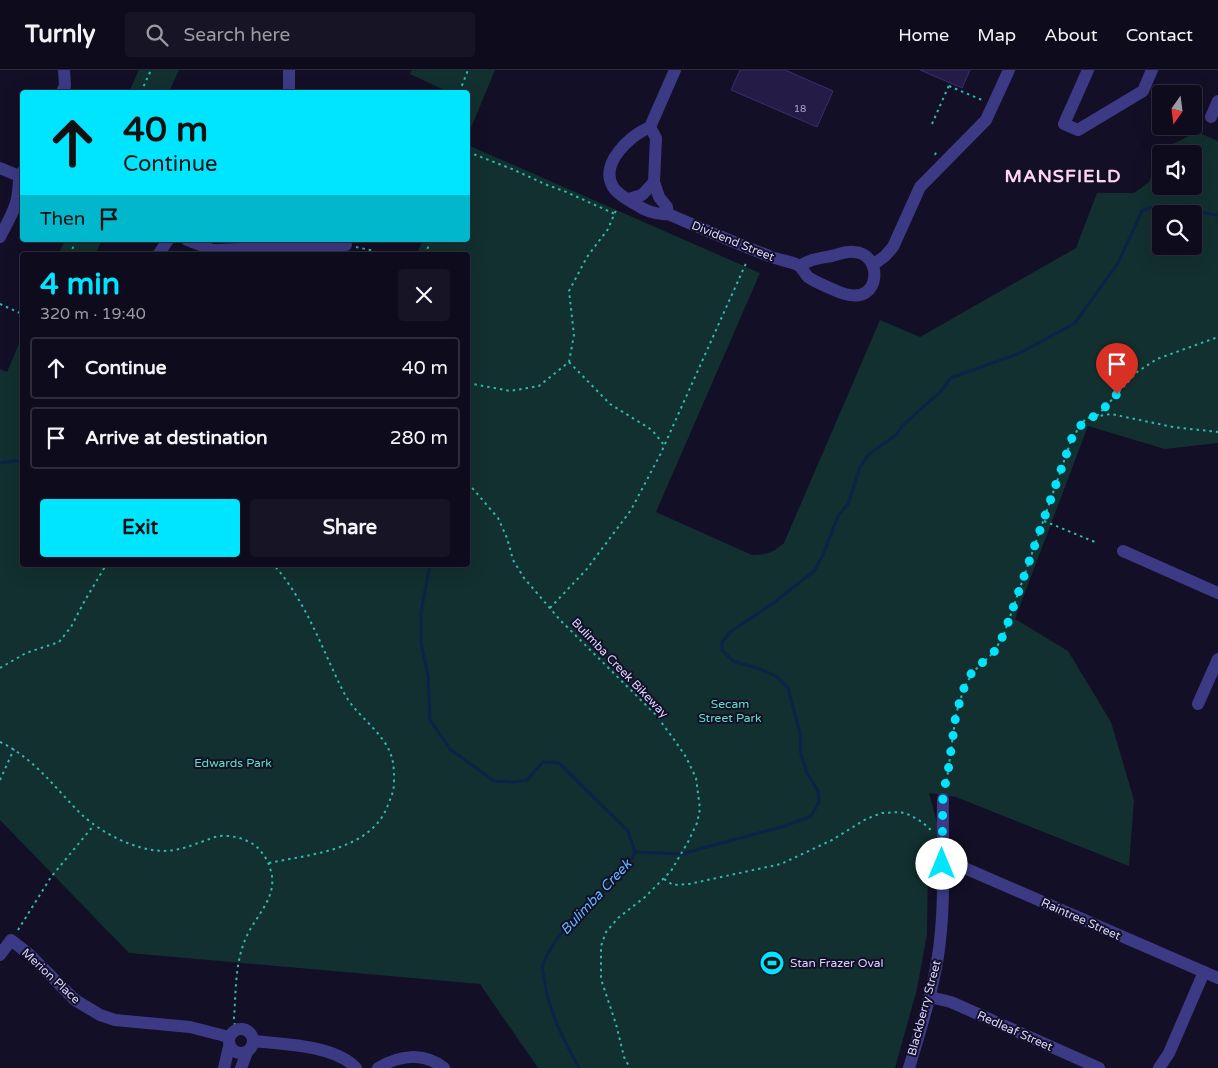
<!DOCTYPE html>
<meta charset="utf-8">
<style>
body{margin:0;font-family:"Varela Round",sans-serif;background:#171425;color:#f1f3f6;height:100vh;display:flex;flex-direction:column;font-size:19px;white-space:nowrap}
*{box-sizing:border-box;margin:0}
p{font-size:16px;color:#9b9ba3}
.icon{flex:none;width:28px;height:28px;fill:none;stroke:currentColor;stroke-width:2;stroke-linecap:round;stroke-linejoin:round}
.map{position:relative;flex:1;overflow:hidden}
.sheet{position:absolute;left:20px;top:182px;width:450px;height:315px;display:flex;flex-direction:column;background:#0e0b1c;border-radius:5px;box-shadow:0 5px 20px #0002,0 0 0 1px #2e2b3b}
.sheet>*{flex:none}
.hud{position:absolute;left:20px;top:20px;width:450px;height:152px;border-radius:5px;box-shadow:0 5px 20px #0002,0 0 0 1px #2e2b3b;background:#00e5ff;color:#111;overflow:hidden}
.needle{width:32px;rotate:194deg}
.controls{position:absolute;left:1152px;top:15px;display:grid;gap:10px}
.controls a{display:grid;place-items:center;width:50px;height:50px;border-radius:5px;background:#0e0b1c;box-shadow:0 5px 20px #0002,0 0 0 1px #2e2b3b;font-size:25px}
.pin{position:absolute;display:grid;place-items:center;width:42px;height:42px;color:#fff;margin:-51px -21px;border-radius:50% 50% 50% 0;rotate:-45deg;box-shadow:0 0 5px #0007}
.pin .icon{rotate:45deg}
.me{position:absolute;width:55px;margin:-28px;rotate:0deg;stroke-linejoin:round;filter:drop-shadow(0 0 4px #0008)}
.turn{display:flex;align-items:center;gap:18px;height:105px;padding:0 20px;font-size:22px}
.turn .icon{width:65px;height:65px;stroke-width:2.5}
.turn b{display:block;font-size:35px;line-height:42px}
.then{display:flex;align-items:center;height:48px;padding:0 20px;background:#0003;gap:10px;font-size:19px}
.round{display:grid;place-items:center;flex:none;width:52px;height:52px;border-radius:5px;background:#171425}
.overview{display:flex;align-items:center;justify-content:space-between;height:85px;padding:0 20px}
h1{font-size:30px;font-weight:800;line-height:38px;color:#00e5ff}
.button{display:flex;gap:10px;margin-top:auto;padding:10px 20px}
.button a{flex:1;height:58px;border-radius:5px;background:#00e5ff;color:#111;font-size:20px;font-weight:800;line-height:58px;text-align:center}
.button a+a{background:#171425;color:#f1f3f6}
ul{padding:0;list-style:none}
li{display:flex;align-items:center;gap:15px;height:62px;margin:0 10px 8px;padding:0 10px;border:2px solid #2e2b3b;border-radius:5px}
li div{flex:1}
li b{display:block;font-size:19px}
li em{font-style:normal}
header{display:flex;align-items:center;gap:30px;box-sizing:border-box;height:70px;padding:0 25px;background:#0e0b1c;border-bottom:1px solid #2e2b3b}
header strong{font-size:24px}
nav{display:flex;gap:28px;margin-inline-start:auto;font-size:18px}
.search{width:350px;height:45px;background:#171425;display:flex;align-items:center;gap:12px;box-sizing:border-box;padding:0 18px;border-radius:5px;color:#9b9ba3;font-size:19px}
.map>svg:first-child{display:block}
.green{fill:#12302f;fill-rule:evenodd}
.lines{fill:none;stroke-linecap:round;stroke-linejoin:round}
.stream{stroke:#0c2248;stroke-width:3}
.building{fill:#241b47;stroke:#3b2d73}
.path{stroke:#2fb8b0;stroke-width:2;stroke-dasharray:2.5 4;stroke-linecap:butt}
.minor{stroke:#3d3a85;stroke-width:12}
.route{stroke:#00e5ff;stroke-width:9;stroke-dasharray:0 16.2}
.labels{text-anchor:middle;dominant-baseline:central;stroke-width:4;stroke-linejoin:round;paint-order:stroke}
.number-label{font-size:10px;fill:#aca6d1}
.street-label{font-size:12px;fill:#d9d4ff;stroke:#130f26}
.park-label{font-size:12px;fill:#5fe0c0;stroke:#130f26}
.poi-label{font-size:12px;fill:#d9d4ff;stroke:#130f26;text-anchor:start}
.water-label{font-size:14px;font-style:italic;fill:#62b6ff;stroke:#130f26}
.district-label{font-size:18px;font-weight:bold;letter-spacing:1px;fill:#ffd6f0;stroke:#130f26}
</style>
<header>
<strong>Turnly</strong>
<div class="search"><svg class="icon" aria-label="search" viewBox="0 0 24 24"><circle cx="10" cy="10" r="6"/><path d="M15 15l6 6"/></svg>Search here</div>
<nav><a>Home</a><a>Map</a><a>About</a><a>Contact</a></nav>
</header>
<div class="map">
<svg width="1218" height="998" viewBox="0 0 1218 998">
<rect width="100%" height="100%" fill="#130f26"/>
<g class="green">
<polygon points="139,0 179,0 169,22 129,22"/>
<polygon points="412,0 495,0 468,65 468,22 443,22 442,19 410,4"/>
<path d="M1197,62L1218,71V373L1165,379L1088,356L1015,549L1068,581L1111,652L1134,730L1129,796L956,727L929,723L942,771L928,791L927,864L917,919L895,998H538L480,914L129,883L0,750V299L7,302L22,267V495H468V185H416L423,170H468V75L760,203L656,442L752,485C766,485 774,482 784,473L880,250L920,267L1076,178L1097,123H1134L1149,112L1161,80ZM1161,84H1194V116H1161ZM1161,144H1194V176H1161Z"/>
<polygon points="65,170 102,170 95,185 58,185"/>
</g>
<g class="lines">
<g class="stream">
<polyline points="0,393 22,390"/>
<path d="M430,495L421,542V573L428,606L430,650L450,679L494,711L513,712L527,710L543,692L559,693L628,761L635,782C626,804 607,818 589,833C572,848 551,873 543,894C541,898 544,904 544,909C550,944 562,967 579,998"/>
<polyline points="635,782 681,784 785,756 811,746 819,732 818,721 807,703 801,684 800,663 788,618 776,606 760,599 733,591 722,580 722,572 730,562 775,532 814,501 823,485 838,446 848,434 860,397 869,384 896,365 902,356 940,322 951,308 1020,283 1075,253 1118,193 1142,141 1156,136 1218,145"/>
</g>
</g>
<g class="building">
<polygon points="740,0 785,0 833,21 817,57 731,20"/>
<polygon points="920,0 970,0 962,18"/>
</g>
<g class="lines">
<g class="path">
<polyline points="949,16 982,30"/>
<polyline points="141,22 151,0"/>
<polyline points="460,22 461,18 468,0"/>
<polyline points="932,54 950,13"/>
<polyline points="468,82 512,99 547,115 564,121 615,144"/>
<polyline points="935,85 937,80"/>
<polyline points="356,177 370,180 383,185"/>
<polyline points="70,185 76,170"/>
<polyline points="425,185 431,170"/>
<polyline points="0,234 22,244"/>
<polyline points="569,292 610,334 652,360 664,375"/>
<polyline points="468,313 510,321 539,316 569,292 574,265 569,221 587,187 608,159 617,138"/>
<polyline points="1097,346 1137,302 1157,289 1218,267"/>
<polyline points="468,413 498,448 507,468 513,490 524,508 561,551 655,644 673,668 686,687 696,708 700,739 697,753 688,772 671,801 645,827 618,848 606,862 601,876 601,909 616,954 624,987 630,998"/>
<polyline points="1044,451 1095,472"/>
<polyline points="550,538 586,500 631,440 660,385 747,191"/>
<polyline points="0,598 26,583 59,572 71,557 84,532 106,495"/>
<path d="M0,672C34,688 55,718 81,744C95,757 115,769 133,775C156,783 173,783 195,774C203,772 212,767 220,766C233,765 246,769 256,776C262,782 268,790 270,798C280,827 255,845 245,870C235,894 236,922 234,948L235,957"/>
<polyline points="0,710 14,679"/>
<polyline points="944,717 947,709 956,644 964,618 973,602 994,582 1004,564 1072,368 1086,348 1111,344 1173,357 1218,362"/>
<path d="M269,793C310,784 371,781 388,735C391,727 394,721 394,713C394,696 394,685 383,670C371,653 352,640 343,621C321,577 307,533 274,495"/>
<polyline points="664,809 673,815 689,814 781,794 832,770 866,749 882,743 900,742 910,745 922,752 932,761"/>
<polyline points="18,860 51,807 94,755"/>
</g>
<g class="minor">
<path d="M675,0L650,57C630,66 599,93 613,117C618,125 627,129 635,134C644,140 656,145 668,144C701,158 735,173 769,186C779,190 789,191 798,195C803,198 804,203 808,207C813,211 838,222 845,224C882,235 883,183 854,182C847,181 839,184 832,186C820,188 810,189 800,196"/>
<polyline points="1088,0 1064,54 1078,60 1143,21 1152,0"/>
<polyline points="62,22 65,16 64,0"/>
<polyline points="289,22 289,0"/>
<polyline points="1211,47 1218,31"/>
<polyline points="650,57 656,68 654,112 659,127 667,137 668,144"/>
<polyline points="0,98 19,106"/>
<polyline points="628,129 642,125 654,112"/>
<path d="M0,167C7,153 17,137 18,122C19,114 18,108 22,102"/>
<polyline points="187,170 213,180 346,175"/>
<polyline points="158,185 168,170"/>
<polyline points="873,195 885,186 893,177 920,117 986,50 1009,0"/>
<polyline points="1123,481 1218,523"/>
<polyline points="1198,634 1218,589"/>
<polyline points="942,793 960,796 1218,908"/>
<polyline points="0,885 11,870 30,885 75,930 100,945 115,950 190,957 229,967"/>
<polyline points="930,927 951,932 1099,998"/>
<circle cx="241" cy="971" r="12"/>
<path d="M253,971C282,974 335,975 356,998"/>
<polyline points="224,998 229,977"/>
<polyline points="241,998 247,982"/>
<path d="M378,998C399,985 424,982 444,998"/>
<path d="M909,998C920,961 932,924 938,886C946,835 942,780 943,729"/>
<polyline points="1159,998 1169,983 1204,902"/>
</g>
</g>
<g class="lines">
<polyline class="route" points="942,794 943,720 947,709 956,644 964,618 972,602 994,582 1004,564 1072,368 1086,348 1097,346 1117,324"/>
</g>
<defs>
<symbol id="stadium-disc" viewBox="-11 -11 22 22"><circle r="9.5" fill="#00e5ff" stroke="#130f26"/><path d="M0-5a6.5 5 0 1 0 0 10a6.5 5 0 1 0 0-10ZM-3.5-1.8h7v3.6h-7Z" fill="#111"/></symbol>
</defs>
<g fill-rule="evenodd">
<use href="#stadium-disc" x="758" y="879" width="28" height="28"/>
</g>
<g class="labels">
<g class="number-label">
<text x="800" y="39">18</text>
</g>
<g class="street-label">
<text transform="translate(733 171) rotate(22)">Dividend Street</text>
<text transform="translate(620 598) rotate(46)">Bulimba Creek Bikeway</text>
<text transform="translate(1081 849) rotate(24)">Raintree Street</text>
<text transform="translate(51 906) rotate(43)">Merion Place</text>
<text transform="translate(924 938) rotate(-75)">Blackberry Street</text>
<text transform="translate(1015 961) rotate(24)">Redleaf Street</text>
</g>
<g class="park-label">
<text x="730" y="634">Secam<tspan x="730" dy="14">Street Park</tspan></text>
<text x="233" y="693">Edwards Park</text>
</g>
<g class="poi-label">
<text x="790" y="893">Stan Frazer Oval</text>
</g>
<g class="water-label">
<text transform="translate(596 827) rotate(-47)">Bulimba Creek</text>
</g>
<g class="district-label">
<text x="1063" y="106">MANSFIELD</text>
</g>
</g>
</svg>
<div class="controls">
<a><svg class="needle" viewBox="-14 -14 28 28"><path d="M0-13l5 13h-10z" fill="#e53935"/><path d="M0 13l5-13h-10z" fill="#9b9ba3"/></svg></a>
<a><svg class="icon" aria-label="sound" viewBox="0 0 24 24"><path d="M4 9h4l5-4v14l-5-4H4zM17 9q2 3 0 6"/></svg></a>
<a><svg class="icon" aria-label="search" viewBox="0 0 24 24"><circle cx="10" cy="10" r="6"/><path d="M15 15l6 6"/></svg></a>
</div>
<div class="pin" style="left:1117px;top:324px;background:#d93025"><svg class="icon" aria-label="arrive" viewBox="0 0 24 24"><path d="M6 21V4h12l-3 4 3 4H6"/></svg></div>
<svg class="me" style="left:942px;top:794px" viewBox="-20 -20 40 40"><circle r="19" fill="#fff"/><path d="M0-13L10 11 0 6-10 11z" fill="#00e5ff"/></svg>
<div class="hud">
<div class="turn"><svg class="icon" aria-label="ahead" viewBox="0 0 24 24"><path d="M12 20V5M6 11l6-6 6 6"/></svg><div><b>40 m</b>Continue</div></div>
<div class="then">Then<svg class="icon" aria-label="arrive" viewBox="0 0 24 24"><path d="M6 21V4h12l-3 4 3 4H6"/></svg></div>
</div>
<section class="sheet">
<div class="overview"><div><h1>4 min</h1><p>320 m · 19:40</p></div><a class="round"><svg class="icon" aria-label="close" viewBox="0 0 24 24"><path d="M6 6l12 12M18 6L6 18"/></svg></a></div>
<ul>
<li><svg class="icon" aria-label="ahead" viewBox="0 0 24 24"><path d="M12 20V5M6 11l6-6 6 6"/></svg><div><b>Continue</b></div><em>40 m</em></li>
<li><svg class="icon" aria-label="arrive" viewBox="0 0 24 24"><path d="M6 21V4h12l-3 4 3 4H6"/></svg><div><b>Arrive at destination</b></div><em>280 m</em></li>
</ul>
<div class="button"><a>Exit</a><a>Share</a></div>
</section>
</div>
